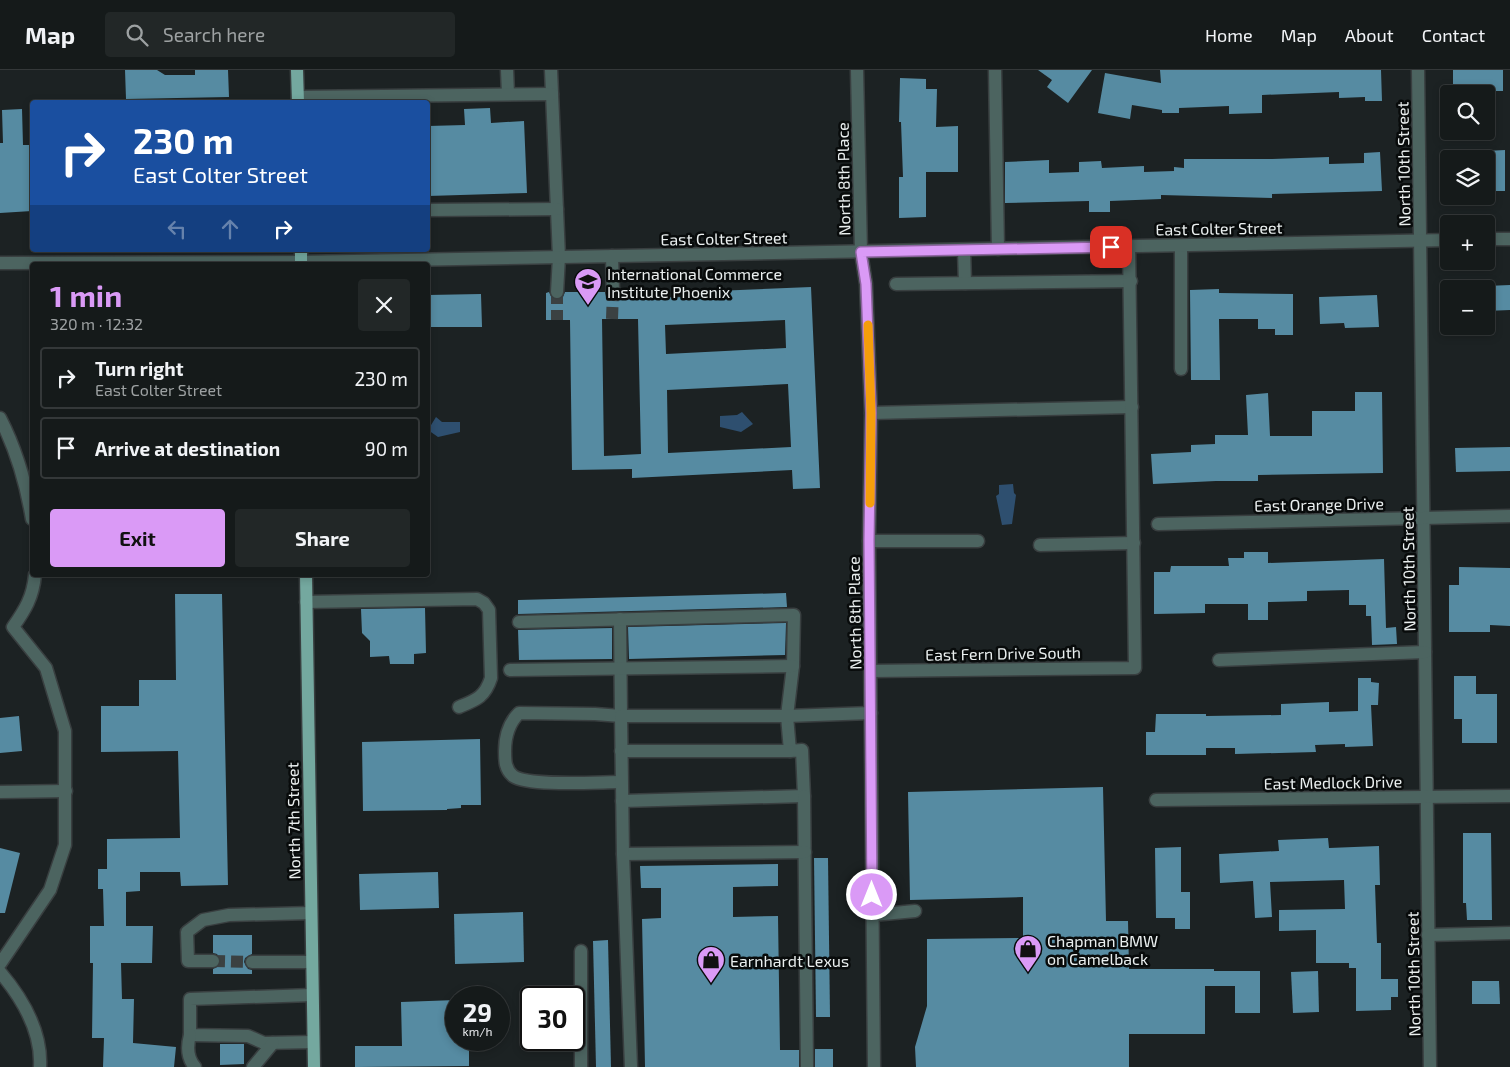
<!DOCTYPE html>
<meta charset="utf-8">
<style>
body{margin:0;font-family:"Exo 2",sans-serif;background:#222727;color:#f1f3f6;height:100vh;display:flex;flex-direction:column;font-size:19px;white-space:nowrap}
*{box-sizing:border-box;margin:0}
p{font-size:16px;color:#9da1a2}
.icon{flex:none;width:28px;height:28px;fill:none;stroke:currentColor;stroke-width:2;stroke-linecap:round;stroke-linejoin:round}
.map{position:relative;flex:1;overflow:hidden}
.panel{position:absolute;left:30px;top:192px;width:400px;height:315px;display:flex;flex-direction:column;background:#151a1a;border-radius:5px;box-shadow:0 2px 8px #0003,0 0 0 1px #343839}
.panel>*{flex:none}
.banner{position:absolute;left:30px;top:30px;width:400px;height:152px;border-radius:5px;box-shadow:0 2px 8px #0003,0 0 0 1px #343839;background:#1a4fa0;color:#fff;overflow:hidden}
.tools{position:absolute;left:1440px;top:15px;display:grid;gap:10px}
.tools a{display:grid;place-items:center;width:55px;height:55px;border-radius:5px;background:#151a1a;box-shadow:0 2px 8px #0003,0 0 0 1px #343839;font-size:25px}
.speed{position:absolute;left:445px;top:916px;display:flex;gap:10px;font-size:25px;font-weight:700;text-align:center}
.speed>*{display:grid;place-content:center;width:65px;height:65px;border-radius:50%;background:#151a1a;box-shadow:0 2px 8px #0003,0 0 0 1px #343839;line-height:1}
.speed small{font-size:12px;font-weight:400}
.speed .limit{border:2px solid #111;border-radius:8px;background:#fff;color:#111}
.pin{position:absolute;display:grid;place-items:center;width:42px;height:42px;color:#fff;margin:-21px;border-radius:10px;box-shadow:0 2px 8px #0006}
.me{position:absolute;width:55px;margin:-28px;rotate:0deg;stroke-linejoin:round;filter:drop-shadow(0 0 4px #0008)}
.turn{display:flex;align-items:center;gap:18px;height:105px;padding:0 20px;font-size:22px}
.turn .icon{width:65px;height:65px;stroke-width:2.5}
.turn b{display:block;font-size:35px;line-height:42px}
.lanes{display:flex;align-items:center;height:48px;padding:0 20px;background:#0003;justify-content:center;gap:25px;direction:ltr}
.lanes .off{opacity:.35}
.round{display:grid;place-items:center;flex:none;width:52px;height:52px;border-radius:5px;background:#222727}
.summary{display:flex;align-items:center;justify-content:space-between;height:85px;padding:0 20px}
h1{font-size:30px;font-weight:700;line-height:38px;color:#da9af6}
.cta{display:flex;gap:10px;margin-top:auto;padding:10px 20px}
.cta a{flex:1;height:58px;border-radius:5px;background:#da9af6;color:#111;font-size:20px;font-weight:700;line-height:58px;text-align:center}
.cta a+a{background:#222727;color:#f1f3f6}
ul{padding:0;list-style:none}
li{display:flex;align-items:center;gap:15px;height:62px;margin:0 10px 8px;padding:0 10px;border:2px solid #343839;border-radius:5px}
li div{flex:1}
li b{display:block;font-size:19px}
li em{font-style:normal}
header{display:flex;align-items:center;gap:30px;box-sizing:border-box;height:70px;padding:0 25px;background:#151a1a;border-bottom:1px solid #343839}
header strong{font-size:24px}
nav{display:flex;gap:28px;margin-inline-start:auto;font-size:18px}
.search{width:350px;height:45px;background:#222727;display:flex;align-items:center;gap:12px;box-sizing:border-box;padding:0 18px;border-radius:5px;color:#9da1a2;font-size:19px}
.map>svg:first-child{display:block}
.water{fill:#2e4f6f}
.building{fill:#568ba2;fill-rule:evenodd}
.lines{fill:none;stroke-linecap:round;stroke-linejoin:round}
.minor-tunnel{stroke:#3b4142;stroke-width:12;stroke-dasharray:12 6;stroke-linecap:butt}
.minor-casing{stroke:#393f40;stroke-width:15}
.major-casing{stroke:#393f40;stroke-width:15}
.minor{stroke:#4c6460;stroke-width:12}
.major{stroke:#74a89f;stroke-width:12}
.route-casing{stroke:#8e64a0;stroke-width:12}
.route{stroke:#da9af6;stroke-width:9}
.slow{stroke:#f59e0b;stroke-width:9}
.labels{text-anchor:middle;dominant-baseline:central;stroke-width:5;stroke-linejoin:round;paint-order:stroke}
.street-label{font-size:16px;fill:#eaefef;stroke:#080b0b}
.poi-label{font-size:16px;fill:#eaefef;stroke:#080b0b;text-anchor:start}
</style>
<header>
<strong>Map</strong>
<div class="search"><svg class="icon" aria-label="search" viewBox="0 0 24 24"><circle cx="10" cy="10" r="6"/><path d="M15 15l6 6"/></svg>Search here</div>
<nav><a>Home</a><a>Map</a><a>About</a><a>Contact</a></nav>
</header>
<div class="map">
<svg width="1510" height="997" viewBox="0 0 1510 997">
<rect width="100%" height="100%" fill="#1c2223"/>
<g class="water">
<polygon points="742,342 753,354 741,362 720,357 720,346 737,345"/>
<polygon points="436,347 442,352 460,352 460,362 438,367 428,360"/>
<polygon points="1013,414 1014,423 1016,425 1012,454 1002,455 996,426 999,424 999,415"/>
</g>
<g class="building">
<polygon points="125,0 157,0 165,5 195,5 195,0 228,0 229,27 126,29"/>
<polygon points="1038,0 1092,0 1068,33 1047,17 1052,10"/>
<polygon points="1160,0 1381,0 1382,31 1365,31 1365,27 1339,28 1339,22 1262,25 1262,43 1229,44 1229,36 1179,38 1179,43 1162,43 1162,40 1132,35 1130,49 1098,43 1105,3 1161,13"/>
<rect x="1453" y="0" width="50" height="21"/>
<polygon points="900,8 926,9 926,19 937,19 936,57 958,56 958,102 926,102 926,147 899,148 899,107 903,107 901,52 899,52"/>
<polygon points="490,38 491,53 524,51 527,123 428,126 428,56 465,55 464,39"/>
<polygon points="22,39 23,75 32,75 32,141 0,143 0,73 3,73 2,40"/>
<polygon points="1505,80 1505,121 1486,121 1486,81"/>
<polygon points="1380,82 1382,121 1272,124 1272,128 1161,125 1161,129 1110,131 1110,142 1089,142 1089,131 1005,133 1005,92 1049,90 1049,103 1079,102 1079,92 1101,91 1102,98 1144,96 1144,102 1174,101 1174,97 1184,98 1184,89 1272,89 1329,87 1329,94 1364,93 1364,83"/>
<polygon points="1510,215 1510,240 1486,241 1486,216"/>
<path d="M811,217L820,418L793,419L792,400L632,408V399L572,400L570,250H546V223L549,222L552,228L557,230L563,227L565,222H605L606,227L613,230L618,229L621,222L627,221V228L691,227V222ZM602,249H638L641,384L604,386ZM785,250L786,278L666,284L665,255ZM788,314L791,377L668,383L667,320Z"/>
<polygon points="1219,219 1219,223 1293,224 1293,265 1275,265 1275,259 1258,259 1258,249 1219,249 1220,310 1191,310 1190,220"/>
<polygon points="481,224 482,257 428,257 428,225"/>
<polygon points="1377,225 1379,257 1345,258 1344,253 1320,254 1319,227"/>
<polygon points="1355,322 1382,322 1383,403 1258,405 1258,411 1216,411 1153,414 1151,384 1191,382 1191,375 1215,374 1215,365 1248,365 1246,325 1268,323 1270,366 1312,366 1312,341 1355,341"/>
<polygon points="1510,377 1510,401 1456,402 1455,378"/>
<polygon points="1244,482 1268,482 1268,493 1384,489 1386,558 1396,557 1397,574 1372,575 1371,546 1366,546 1366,535 1349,535 1349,520 1307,521 1307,531 1268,532 1268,550 1248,550 1248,534 1205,534 1205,543 1154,544 1154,502 1170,502 1171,496 1229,496 1228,488 1244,488"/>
<polygon points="1459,497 1510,498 1510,556 1490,555 1490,562 1449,562 1449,515 1459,515"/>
<polygon points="786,523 787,537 518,544 518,530"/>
<polygon points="175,524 222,524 228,815 181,816 180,802 140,802 140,821 126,822 126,856 153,856 152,893 121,893 122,929 134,929 133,973 176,977 174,997 103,997 104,968 92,968 93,893 90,893 90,856 104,856 103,819 98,819 98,799 107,799 107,769 180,768 178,681 101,682 101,636 139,636 139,610 176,610"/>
<polygon points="425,538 426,583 414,584 414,594 390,594 389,586 370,587 370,571 362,563 361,539"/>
<polygon points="786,553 785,585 629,589 628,557"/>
<polygon points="612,558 612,589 519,590 518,560"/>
<polygon points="1454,606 1476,606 1476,624 1497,624 1497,673 1462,673 1462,649 1454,649"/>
<polygon points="1358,608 1371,608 1371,612 1379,613 1378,635 1371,635 1373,676 1345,677 1345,674 1315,675 1316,682 1235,684 1235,678 1206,678 1206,685 1146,685 1146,662 1155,662 1156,644 1206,644 1206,646 1281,645 1281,634 1329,632 1329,642 1358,641"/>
<polygon points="19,646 22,681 0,683 0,648"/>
<polygon points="480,669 481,735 461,735 461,738 447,739 447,740 363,741 362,672"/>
<polygon points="1103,717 1106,851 1128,851 1129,899 1214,899 1214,901 1260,901 1260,943 1235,943 1235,916 1205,916 1205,964 1129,964 1129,997 916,997 915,977 927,936 927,869 1023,868 1023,827 910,830 908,722"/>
<polygon points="1463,763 1491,763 1492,850 1467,850 1466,833 1463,833"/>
<polygon points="1328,768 1329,778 1379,776 1380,815 1375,815 1377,873 1381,873 1381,909 1398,909 1398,927 1391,927 1391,940 1356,941 1356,898 1349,898 1349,893 1316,893 1316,860 1279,861 1279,840 1345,839 1344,810 1270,812 1272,847 1255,848 1253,811 1220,813 1219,784 1279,781 1278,770"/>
<polygon points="1181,777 1181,822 1190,822 1190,859 1175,859 1175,848 1156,848 1155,778"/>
<polygon points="0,778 20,783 5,843 0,843"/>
<polygon points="814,788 828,788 830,947 816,947"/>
<polygon points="778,794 778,816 733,817 733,847 778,846 780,980 799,980 799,997 645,997 642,849 661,848 661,818 641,818 640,796"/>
<polygon points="438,802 439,838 360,840 359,804"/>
<polygon points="523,842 524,892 455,894 454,844"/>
<polygon points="213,865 252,865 252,884 245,888 244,892 248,899 252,900 252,904 213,904 213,899 220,895 221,891 217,884 213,883"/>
<polygon points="608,870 611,997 596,997 593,871"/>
<polygon points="1318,901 1319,942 1293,943 1291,902"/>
<polygon points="1472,911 1499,911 1500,934 1472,934"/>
<polygon points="456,930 456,970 469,970 469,996 355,997 355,976 402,976 401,932"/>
<polygon points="220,974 244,974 244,994 220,995"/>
<rect x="815" y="979" width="18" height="18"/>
</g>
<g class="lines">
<g class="minor-tunnel">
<polyline points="557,222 557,250"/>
<polyline points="612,249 613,222"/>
<polyline points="213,891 252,892"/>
</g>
<defs>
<g id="minor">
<polyline points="507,0 508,24"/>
<polyline points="551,0 559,187 557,222"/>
<polyline points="857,0 861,182 866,214 871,343 869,471 874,997"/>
<polyline points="995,0 998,179"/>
<polyline points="1418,0 1430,997"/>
<polyline points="298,27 552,24"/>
<polyline points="428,140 557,139"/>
<polyline points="1486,169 1510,169"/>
<polyline points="1181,176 1181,299"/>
<polyline points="964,180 965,213"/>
<polyline points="612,186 613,222"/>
<polyline points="0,193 301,192 1449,170"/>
<polyline points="896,214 1131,211"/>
<polyline points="871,343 1132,337"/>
<path d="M0,348C17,381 26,413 32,449"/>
<polyline points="1158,454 1510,446"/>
<polyline points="869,471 978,471"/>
<polyline points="1040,475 1134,473"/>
<path d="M306,532L477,529L484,533L489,540L491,608C485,627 476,630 459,637"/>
<path d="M620,549L621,646L595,644L519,643C509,653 505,666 505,681C505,691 505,699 513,706C529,717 599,712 621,712"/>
<polyline points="519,552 794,545 793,596 787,646 790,681 802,680 804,726 622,731"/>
<polyline points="1219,590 1425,582"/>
<polyline points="510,600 793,596"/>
<polyline points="871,601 1135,598 1129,177"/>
<polyline points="621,681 790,681"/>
<polyline points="0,722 66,721"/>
<polyline points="804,726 807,997"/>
<polyline points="1156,730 1510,726"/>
<polyline points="623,784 805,782"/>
<polyline points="873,845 915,841"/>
<polyline points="1428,865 1510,863"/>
<polyline points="581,881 581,997"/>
<polyline points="213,891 188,891 187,862 203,850 229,845 311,843"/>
<polyline points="252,892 312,892"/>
<path d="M0,894L50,820L65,775V661L46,598L13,557C25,540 33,527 35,505"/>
<path d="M0,902C22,928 42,961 40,997"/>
<polyline points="312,925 190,929 190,965 248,966 264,973 313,972"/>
<path d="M190,965C187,976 187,988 195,997"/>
<polyline points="253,997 273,973"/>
<polyline points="631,997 623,784 621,646 787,646 871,643"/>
</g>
<g id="major">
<polyline points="297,0 298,32"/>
<polyline points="301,180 301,195"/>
<polyline points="306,505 314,997"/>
</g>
</defs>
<use href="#minor" class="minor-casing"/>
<use href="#major" class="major-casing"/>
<use href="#minor" class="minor"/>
<use href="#major" class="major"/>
</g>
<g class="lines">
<defs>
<polyline id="route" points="872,825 869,471 871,343 866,214 861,182 1111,177"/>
</defs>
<use href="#route" class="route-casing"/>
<use href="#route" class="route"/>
<polyline class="slow" points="868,255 871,343 870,433"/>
</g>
<defs>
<symbol id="school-pin" viewBox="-11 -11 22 30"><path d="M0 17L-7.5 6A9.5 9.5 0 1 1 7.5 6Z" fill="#da9af6" stroke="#080b0b"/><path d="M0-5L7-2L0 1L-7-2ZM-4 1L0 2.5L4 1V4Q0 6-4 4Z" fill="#111"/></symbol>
<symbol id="shop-pin" viewBox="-11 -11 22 30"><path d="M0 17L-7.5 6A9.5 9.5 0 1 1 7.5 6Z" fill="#da9af6" stroke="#080b0b"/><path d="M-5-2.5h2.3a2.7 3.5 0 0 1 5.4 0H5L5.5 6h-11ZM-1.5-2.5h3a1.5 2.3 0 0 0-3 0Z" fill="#111"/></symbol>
</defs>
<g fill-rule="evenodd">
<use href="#school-pin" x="572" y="196" width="32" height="43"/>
<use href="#shop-pin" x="1012" y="863" width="32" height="43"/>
<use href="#shop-pin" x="695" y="874" width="32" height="43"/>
</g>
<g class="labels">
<g class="street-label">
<text transform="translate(1403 94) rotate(-91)">North 10th Street</text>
<text transform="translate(843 109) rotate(-91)">North 8th Place</text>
<text transform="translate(1219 158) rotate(-1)">East Colter Street</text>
<text transform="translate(724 168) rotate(-1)">East Colter Street</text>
<text transform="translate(1319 434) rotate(-1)">East Orange Drive</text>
<text transform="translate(1408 499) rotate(-91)">North 10th Street</text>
<text transform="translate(854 543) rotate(-91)">North 8th Place</text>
<text transform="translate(1003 583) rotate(-1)">East Fern Drive South</text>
<text transform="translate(1333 712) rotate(-1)">East Medlock Drive</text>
<text transform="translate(293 751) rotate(-91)">North 7th Street</text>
<text transform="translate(1413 904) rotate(-91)">North 10th Street</text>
</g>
<g class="poi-label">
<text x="607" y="203">International Commerce<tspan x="607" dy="18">Institute Phoenix</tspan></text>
<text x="1047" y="870">Chapman BMW<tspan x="1047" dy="18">on Camelback</tspan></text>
<text x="730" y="890">Earnhardt Lexus</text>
</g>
</g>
</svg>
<div class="tools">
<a><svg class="icon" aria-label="search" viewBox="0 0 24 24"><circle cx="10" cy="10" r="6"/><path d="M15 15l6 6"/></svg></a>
<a><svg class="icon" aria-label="layers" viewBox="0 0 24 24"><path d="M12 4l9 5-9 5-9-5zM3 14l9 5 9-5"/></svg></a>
<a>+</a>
<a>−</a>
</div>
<div class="speed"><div>29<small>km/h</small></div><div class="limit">30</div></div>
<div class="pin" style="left:1111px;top:177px;background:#d93025"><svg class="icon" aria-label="arrive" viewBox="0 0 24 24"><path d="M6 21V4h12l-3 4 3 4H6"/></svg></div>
<svg class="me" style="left:872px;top:825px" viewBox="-20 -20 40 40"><circle r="17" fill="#da9af6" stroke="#fff" stroke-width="3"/><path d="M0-11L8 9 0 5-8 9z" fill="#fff"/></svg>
<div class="banner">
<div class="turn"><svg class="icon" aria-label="right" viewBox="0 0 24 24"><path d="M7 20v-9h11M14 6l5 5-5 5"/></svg><div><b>230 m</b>East Colter Street</div></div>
<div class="lanes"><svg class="icon off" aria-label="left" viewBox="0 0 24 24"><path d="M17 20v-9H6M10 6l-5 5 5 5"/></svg><svg class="icon off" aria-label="ahead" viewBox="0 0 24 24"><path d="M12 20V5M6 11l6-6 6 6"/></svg><svg class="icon" aria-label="right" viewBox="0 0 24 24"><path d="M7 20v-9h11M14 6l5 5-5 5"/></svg></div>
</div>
<section class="panel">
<div class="summary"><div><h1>1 min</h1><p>320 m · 12:32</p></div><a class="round"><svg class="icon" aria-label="close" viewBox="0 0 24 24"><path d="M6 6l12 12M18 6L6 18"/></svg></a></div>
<ul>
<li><svg class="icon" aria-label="right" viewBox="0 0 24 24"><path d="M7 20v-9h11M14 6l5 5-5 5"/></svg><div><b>Turn right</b><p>East Colter Street</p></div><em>230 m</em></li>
<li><svg class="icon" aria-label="arrive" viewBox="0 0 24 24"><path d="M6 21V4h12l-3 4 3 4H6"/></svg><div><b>Arrive at destination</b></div><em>90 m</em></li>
</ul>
<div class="cta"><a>Exit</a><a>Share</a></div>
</section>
</div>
